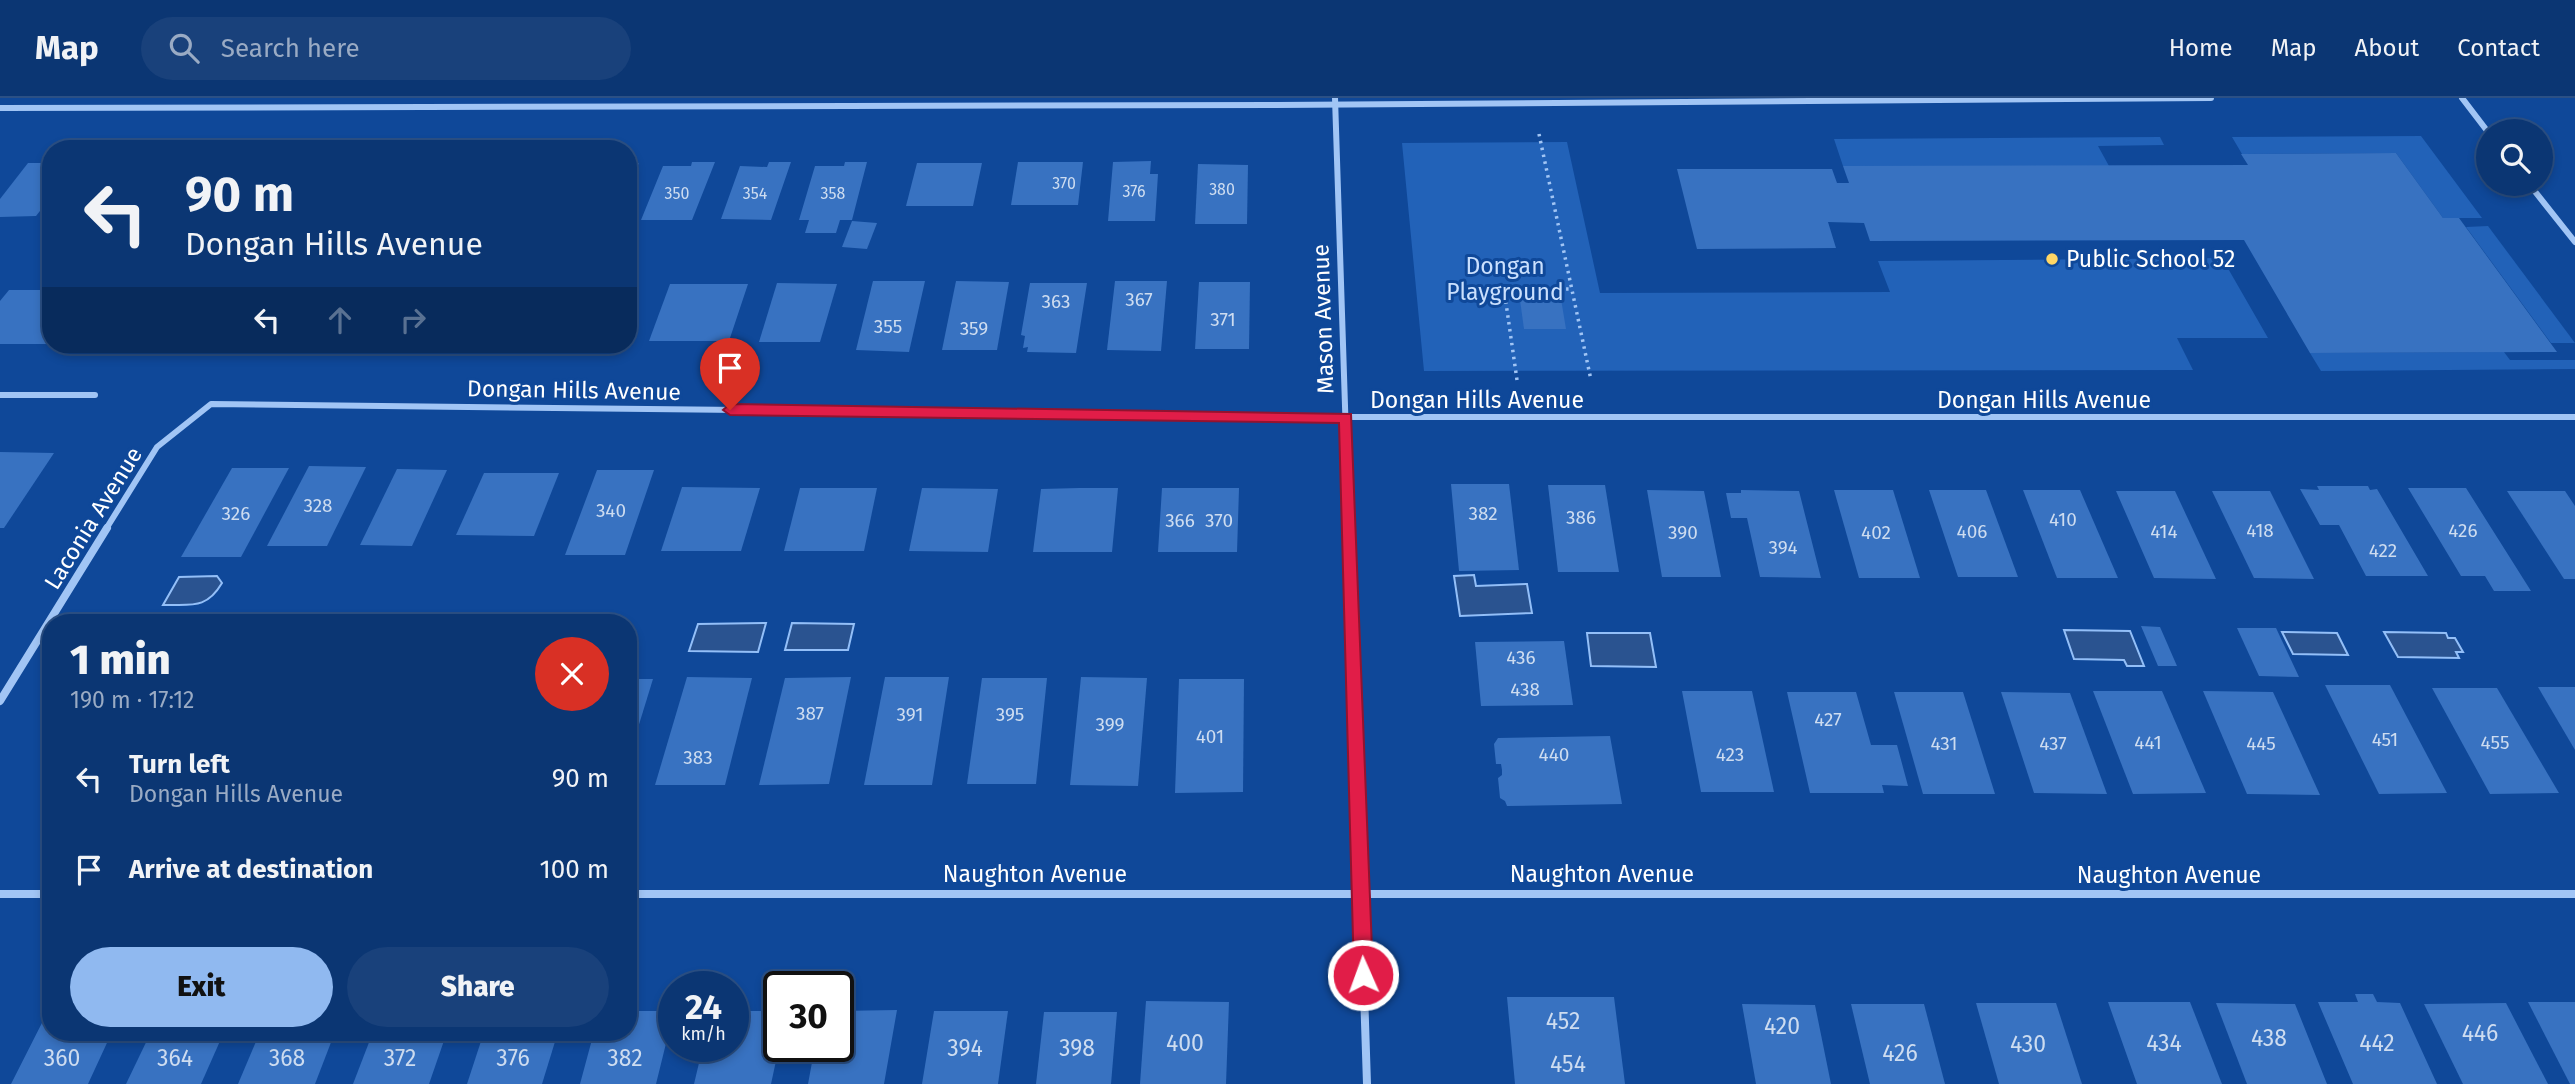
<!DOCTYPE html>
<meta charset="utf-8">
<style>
body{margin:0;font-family:"Fira Sans",sans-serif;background:#19417b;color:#f1f3f6;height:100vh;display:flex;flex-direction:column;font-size:26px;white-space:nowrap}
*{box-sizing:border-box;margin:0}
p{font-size:23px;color:#9aabc4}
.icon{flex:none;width:38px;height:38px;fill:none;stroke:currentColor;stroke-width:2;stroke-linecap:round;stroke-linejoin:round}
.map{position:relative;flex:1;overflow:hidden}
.panel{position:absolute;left:42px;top:516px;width:595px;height:427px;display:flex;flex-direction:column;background:#0b3673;border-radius:28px;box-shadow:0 4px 10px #0003,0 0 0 2px #2b5085}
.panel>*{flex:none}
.banner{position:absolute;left:42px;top:42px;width:595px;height:214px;border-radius:28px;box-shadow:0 4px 10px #0003,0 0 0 2px #2b5085;background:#0b3673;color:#f1f3f6;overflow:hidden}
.fabs{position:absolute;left:2476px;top:21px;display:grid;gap:14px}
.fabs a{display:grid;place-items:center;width:77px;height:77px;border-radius:50%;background:#0b3673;box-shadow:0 4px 10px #0003,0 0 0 2px #2b5085;font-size:35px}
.speed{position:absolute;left:658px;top:873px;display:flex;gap:14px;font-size:35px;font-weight:700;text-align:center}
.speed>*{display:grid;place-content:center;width:91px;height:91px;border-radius:50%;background:#0b3673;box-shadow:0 4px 10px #0003,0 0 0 2px #2b5085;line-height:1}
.speed small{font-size:18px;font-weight:400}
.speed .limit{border:4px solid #111;border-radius:10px;background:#fff;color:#111}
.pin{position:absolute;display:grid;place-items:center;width:60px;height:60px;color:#fff;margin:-72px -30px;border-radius:50% 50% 50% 0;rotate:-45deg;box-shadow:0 0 7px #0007}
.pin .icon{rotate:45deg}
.me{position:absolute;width:77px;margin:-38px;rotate:358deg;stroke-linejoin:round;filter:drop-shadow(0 0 5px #0008)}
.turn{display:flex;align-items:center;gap:24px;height:147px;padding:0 28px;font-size:32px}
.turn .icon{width:91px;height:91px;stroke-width:2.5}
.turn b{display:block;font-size:49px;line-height:60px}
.lanes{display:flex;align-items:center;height:66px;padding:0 28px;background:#0003;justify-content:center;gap:35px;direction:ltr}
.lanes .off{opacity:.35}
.round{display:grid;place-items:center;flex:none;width:74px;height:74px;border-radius:37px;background:#19417b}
.headline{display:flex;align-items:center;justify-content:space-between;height:119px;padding:0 28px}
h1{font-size:42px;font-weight:800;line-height:52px}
.button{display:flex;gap:14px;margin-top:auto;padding:14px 28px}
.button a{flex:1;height:80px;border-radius:42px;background:#90b9f0;color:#111;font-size:28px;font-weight:800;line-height:80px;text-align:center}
.button a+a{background:#19417b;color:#f1f3f6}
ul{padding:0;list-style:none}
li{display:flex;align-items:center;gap:21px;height:91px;padding:0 28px}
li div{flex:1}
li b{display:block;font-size:26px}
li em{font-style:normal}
header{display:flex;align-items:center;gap:42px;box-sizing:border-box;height:98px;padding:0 35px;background:#0b3673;border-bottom:2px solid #2b5085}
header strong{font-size:33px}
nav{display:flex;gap:38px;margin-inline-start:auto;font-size:24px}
.search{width:490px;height:63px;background:#19417b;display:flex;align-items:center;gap:18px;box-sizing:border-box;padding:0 24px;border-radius:38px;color:#9aabc4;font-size:26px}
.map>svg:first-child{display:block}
.green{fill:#2262b8}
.water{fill:#2a5390;stroke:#93bff8;stroke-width:2}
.building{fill:#3872c1}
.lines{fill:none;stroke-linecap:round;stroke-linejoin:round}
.path{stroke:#a1c5f5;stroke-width:3.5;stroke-dasharray:2.5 4.5;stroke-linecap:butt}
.minor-far1{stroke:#a1c5f5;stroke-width:6}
.minor{stroke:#a1c5f5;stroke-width:8}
.route{fill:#e11d48;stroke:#92132f;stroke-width:2}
.poi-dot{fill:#ffd665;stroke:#0f4899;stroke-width:2.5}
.labels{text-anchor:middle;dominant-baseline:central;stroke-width:6;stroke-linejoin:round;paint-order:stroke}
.far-number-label{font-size:16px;fill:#cddcf0}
.number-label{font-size:19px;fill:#cddcf0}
.poi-label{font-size:23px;fill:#fff;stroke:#0f4899;text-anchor:start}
.park-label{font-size:23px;fill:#cae0fe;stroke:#0f4899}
.street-label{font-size:23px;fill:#fff;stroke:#0f4899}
.near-number-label{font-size:23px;fill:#cddcf0}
</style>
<header>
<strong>Map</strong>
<div class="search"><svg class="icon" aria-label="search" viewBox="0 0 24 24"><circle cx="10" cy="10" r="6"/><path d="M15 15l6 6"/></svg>Search here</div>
<nav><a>Home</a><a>Map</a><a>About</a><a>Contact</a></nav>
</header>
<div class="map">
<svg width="2575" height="986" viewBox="0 0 2575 986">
<rect width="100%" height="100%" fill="#0f4899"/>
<g class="green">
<polygon points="2421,38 2482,120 2443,120 2396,55 2242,56 2232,39"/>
<polygon points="2160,39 2164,47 2098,48 2109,68 1843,68 1834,41"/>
<polygon points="1567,44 1600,195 1890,194 1878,163 2222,160 2268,240 2177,240 2193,272 1424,273 1402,45"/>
<polygon points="2488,128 2575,245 2551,245 2466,129"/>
<polygon points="2504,254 2510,262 2575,262 2575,271 2321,273 2310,255"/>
</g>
<g class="water">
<polygon points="1474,477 1476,488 1527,486 1532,515 1460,518 1454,478"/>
<path d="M217,478L222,485C206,512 191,506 163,507L179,479Z"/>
<polygon points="766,525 758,554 689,553 698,526"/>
<polygon points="792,525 854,526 848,552 785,552"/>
<polygon points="2064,532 2130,533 2144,568 2127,568 2124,562 2074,561"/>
<polygon points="2282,534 2337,535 2348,557 2293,556"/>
<polygon points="2384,534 2446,535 2448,540 2455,540 2463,554 2456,554 2459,560 2398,559"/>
<polygon points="1587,535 1650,535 1656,569 1591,568"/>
</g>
<g class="building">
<polygon points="2396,55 2443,120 2459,120 2557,254 2310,255 2244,142 1870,143 1864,125 1828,124 1836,150 1697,151 1677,71 1832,71 1837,85 1849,85 1843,68 2248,67 2241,56"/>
<polygon points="1151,63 1150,76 1158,76 1155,123 1108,123 1113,64"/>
<polygon points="692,64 715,64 692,122 641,122 663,68 691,68"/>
<polygon points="769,64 791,64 771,122 721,121 740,68 767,69"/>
<polygon points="845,64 867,64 852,122 840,122 836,135 805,135 809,122 799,122 815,68 844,68"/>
<polygon points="1018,64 1083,64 1078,107 1011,107"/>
<polygon points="28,65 51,65 51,99 36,118 0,119 0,101"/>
<polygon points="628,65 639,65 628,89"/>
<polygon points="917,65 982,65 973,108 906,108"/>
<polygon points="1198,66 1248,67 1247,126 1195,126"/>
<polygon points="852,123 877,125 867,151 842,149"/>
<polygon points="873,183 925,183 909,254 856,252"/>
<polygon points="956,183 1009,184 997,252 942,252"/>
<polygon points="1115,183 1167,183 1161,253 1107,252"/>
<polygon points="1199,184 1250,184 1249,251 1195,251"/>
<polygon points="777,185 837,186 820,244 759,244"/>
<polygon points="1030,185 1087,185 1076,255 1027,254 1028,249 1023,250 1025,238 1021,237"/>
<polygon points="670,186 748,186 729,243 649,243"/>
<polygon points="9,192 51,192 50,246 0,246 0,203"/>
<polygon points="1561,201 1566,231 1524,231 1520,202"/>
<polygon points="93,247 133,247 126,258 85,258"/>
<polygon points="0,354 54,355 4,430 0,430"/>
<polygon points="309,368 366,369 327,448 267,448"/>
<polygon points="232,370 289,370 241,459 181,459"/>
<polygon points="397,371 447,372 412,448 360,447"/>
<polygon points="597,372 654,372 625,457 565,457"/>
<polygon points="484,375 559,375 534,438 456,437"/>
<polygon points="1451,386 1509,386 1519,472 1459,473"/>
<polygon points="1548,387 1605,387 1619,474 1558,474"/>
<polygon points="2317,388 2368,388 2370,392 2377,391 2428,478 2366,478 2339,427 2320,427 2300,391 2319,392"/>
<polygon points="682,389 760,390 741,453 661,453"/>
<polygon points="800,390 877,390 864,453 784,453"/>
<polygon points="922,390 998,391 988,454 909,453"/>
<polygon points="1079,390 1118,390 1112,454 1033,454 1041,391"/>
<polygon points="1162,390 1239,390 1237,454 1158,454"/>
<polygon points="2408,390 2466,390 2531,493 2494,493 2485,478 2461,478"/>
<polygon points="1647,392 1704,393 1721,479 1662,479"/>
<polygon points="1741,392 1799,393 1821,480 1760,479 1747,420 1731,420 1726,395 1741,395"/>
<polygon points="1834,392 1893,392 1920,480 1859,480"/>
<polygon points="1929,392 1986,392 2018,479 1958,479"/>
<polygon points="2023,392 2080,392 2118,480 2057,480"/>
<polygon points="2116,393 2175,393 2216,481 2154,480"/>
<polygon points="2212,393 2270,393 2314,481 2254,480"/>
<polygon points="2507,393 2565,393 2575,408 2575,481 2564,481"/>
<polygon points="2141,528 2160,529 2177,568 2158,568"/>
<polygon points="2237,530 2276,530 2299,579 2259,578"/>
<polygon points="1564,543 1573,607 1481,608 1475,544"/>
<polygon points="687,579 752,580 725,687 655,687"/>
<polygon points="851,579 829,686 759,687 785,580"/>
<polygon points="885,579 949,579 932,687 864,687"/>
<polygon points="1081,579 1147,580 1138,688 1070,687"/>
<polygon points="982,580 1047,580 1036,686 967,686"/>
<polygon points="628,581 653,581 629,659 628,659"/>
<polygon points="1179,581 1244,581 1243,694 1175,695"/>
<polygon points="2325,587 2390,587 2447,695 2379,696"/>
<polygon points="2538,589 2575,589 2575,652"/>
<polygon points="2432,590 2497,590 2559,695 2490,696"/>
<polygon points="1682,593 1752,593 1774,694 1701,694"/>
<polygon points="2093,593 2162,593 2206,695 2133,696"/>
<polygon points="2203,593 2273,594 2320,697 2247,696"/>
<polygon points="1787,594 1856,594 1871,647 1897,647 1908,688 1882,687 1884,695 1810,695"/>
<polygon points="1894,594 1963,594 1995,696 1923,696"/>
<polygon points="2001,594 2070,595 2107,696 2034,695"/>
<polygon points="1610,638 1622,706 1507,708 1505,703 1500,700 1498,680 1502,677 1502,672 1501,666 1496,666 1494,646 1498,640"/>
<polygon points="2355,896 2373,896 2377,904 2400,905 2437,986 2353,986 2318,904 2358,904"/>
<polygon points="1507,899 1614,899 1625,986 1515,986"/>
<polygon points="1146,903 1229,904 1226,986 1140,986"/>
<polygon points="2108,904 2190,904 2222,986 2137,986"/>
<polygon points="2528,904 2575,904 2575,986 2570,986"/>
<polygon points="1976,905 2056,905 2082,986 1999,986"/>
<polygon points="2216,905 2295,906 2327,986 2247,986"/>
<polygon points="2506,905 2548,986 2463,986 2424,906"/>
<polygon points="1742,906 1815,907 1831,986 1756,986"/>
<polygon points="1851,906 1924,906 1945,986 1870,986"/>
<polygon points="897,912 884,986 808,986 815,948 838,948 838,913"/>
<polygon points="48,913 51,913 51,934 112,934 88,986 11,986"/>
<polygon points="628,913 674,913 656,986 580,986 594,934 628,934"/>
<polygon points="733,913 779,913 779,949 771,986 694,986 703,948 733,948"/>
<polygon points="934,913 1008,913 998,986 922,986"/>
<polygon points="1044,914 1117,914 1111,986 1036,986"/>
<polygon points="151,934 224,934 201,986 126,986"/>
<polygon points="260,934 335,934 315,986 238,986"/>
<polygon points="373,934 447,934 429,986 353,986"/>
<polygon points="484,934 558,934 542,986 467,986"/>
</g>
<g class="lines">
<g class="path">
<polyline points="1539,36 1591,282"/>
<polyline points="1517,282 1504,191 1572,191"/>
</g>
<g class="minor-far1">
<polyline points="1335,0 1349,431"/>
<polyline points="2462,0 2488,34"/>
<polyline points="0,10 1277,7 2211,0"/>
<polyline points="2529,86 2575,144"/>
<polyline points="0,297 95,297"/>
<polyline points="106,431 157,349 211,306 1346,319 2575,319"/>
</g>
<g class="minor">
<polyline points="1349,430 1367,986"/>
<polyline points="0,603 107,430"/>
<polyline points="0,796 51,796"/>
<polyline points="628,796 2575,796"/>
</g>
</g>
<polygon class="route" points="730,306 1351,316 1373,877 1370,883 1363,886 1356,883 1354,877 1339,325 730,317 723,312"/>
<circle class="poi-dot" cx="2052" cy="161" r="7"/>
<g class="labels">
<g class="far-number-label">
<text x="1064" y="85">370</text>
<text x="1222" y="91">380</text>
<text x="1134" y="93">376</text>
<text x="677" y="95">350</text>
<text x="755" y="95">354</text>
<text x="833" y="95">358</text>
</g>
<g class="number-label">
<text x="1139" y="201">367</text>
<text x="1056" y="203">363</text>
<text x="1223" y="221">371</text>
<text x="888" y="228">355</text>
<text x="974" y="230">359</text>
<text x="318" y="407">328</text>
<text x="611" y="412">340</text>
<text x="236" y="415">326</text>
<text x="1483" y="415">382</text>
<text x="1581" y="419">386</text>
<text x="2063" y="421">410</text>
<text x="1180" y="422">366</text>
<text x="1219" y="422">370</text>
<text x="2260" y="432">418</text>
<text x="2463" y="432">426</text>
<text x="1972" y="433">406</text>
<text x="2164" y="433">414</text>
<text x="1683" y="434">390</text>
<text x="1876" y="434">402</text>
<text x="1783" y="449">394</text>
<text x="2383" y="452">422</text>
<text x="1521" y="559">436</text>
<text x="1525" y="591">438</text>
<text x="810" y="615">387</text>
<text x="910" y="616">391</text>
<text x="1010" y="616">395</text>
<text x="1828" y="621">427</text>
<text x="1110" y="626">399</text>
<text x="1210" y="638">401</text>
<text x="2385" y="641">451</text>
<text x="2148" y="644">441</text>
<text x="2495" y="644">455</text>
<text x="1944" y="645">431</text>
<text x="2053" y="645">437</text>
<text x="2261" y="645">445</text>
<text x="1554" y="656">440</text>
<text x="1730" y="656">423</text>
<text x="698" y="659">383</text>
</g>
<g class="poi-label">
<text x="2066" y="161">Public School 52</text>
</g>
<g class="park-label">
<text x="1505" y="168">Dongan<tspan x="1505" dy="26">Playground</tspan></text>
</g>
<g class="street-label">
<text transform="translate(1323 221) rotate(-92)">Mason Avenue</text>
<text transform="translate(574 292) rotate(1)">Dongan Hills Avenue</text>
<text x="1477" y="302">Dongan Hills Avenue</text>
<text x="2044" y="302">Dongan Hills Avenue</text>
<text transform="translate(93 420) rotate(-58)">Laconia Avenue</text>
<text x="1035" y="776">Naughton Avenue</text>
<text x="1602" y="776">Naughton Avenue</text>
<text x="2169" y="777">Naughton Avenue</text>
</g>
<g class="near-number-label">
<text x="1563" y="923">452</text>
<text x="1782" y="928">420</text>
<text x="2480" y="935">446</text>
<text x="2269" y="940">438</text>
<text x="1185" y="945">400</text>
<text x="2164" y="945">434</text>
<text x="2377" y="945">442</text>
<text x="2028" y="946">430</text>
<text x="965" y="950">394</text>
<text x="1077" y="950">398</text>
<text x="1900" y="955">426</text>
<text x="62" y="960">360</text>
<text x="175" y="960">364</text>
<text x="287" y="960">368</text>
<text x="400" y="960">372</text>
<text x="513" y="960">376</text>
<text x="625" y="960">382</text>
<text x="1568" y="966">454</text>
</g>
</g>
</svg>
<div class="fabs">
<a><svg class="icon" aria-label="search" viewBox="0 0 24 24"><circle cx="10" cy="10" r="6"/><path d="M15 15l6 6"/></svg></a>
</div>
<div class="speed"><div>24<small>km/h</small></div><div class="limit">30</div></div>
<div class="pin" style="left:730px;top:312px;background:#d93025"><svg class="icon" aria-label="arrive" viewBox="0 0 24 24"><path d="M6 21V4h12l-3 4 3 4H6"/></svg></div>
<svg class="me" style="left:1363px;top:877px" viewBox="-20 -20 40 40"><circle r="17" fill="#e11d48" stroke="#fff" stroke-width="3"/><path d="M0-11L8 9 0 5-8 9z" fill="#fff"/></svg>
<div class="banner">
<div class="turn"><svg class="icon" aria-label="left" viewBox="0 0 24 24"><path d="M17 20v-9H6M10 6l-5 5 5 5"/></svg><div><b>90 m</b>Dongan Hills Avenue</div></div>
<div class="lanes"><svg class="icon" aria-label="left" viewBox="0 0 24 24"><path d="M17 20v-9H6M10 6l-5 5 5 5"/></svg><svg class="icon off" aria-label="ahead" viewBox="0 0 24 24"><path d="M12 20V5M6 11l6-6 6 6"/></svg><svg class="icon off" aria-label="right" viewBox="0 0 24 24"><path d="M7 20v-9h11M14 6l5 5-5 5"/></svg></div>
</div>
<section class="panel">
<div class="headline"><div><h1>1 min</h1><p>190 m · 17:12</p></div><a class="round" style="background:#d93025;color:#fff"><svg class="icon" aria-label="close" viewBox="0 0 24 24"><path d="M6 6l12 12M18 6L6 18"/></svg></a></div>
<ul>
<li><svg class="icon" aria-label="left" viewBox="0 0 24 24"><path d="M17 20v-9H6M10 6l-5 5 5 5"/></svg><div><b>Turn left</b><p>Dongan Hills Avenue</p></div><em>90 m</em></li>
<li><svg class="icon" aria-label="arrive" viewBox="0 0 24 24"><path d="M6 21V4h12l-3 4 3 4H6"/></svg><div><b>Arrive at destination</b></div><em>100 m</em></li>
</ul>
<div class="button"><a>Exit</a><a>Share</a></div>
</section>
</div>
